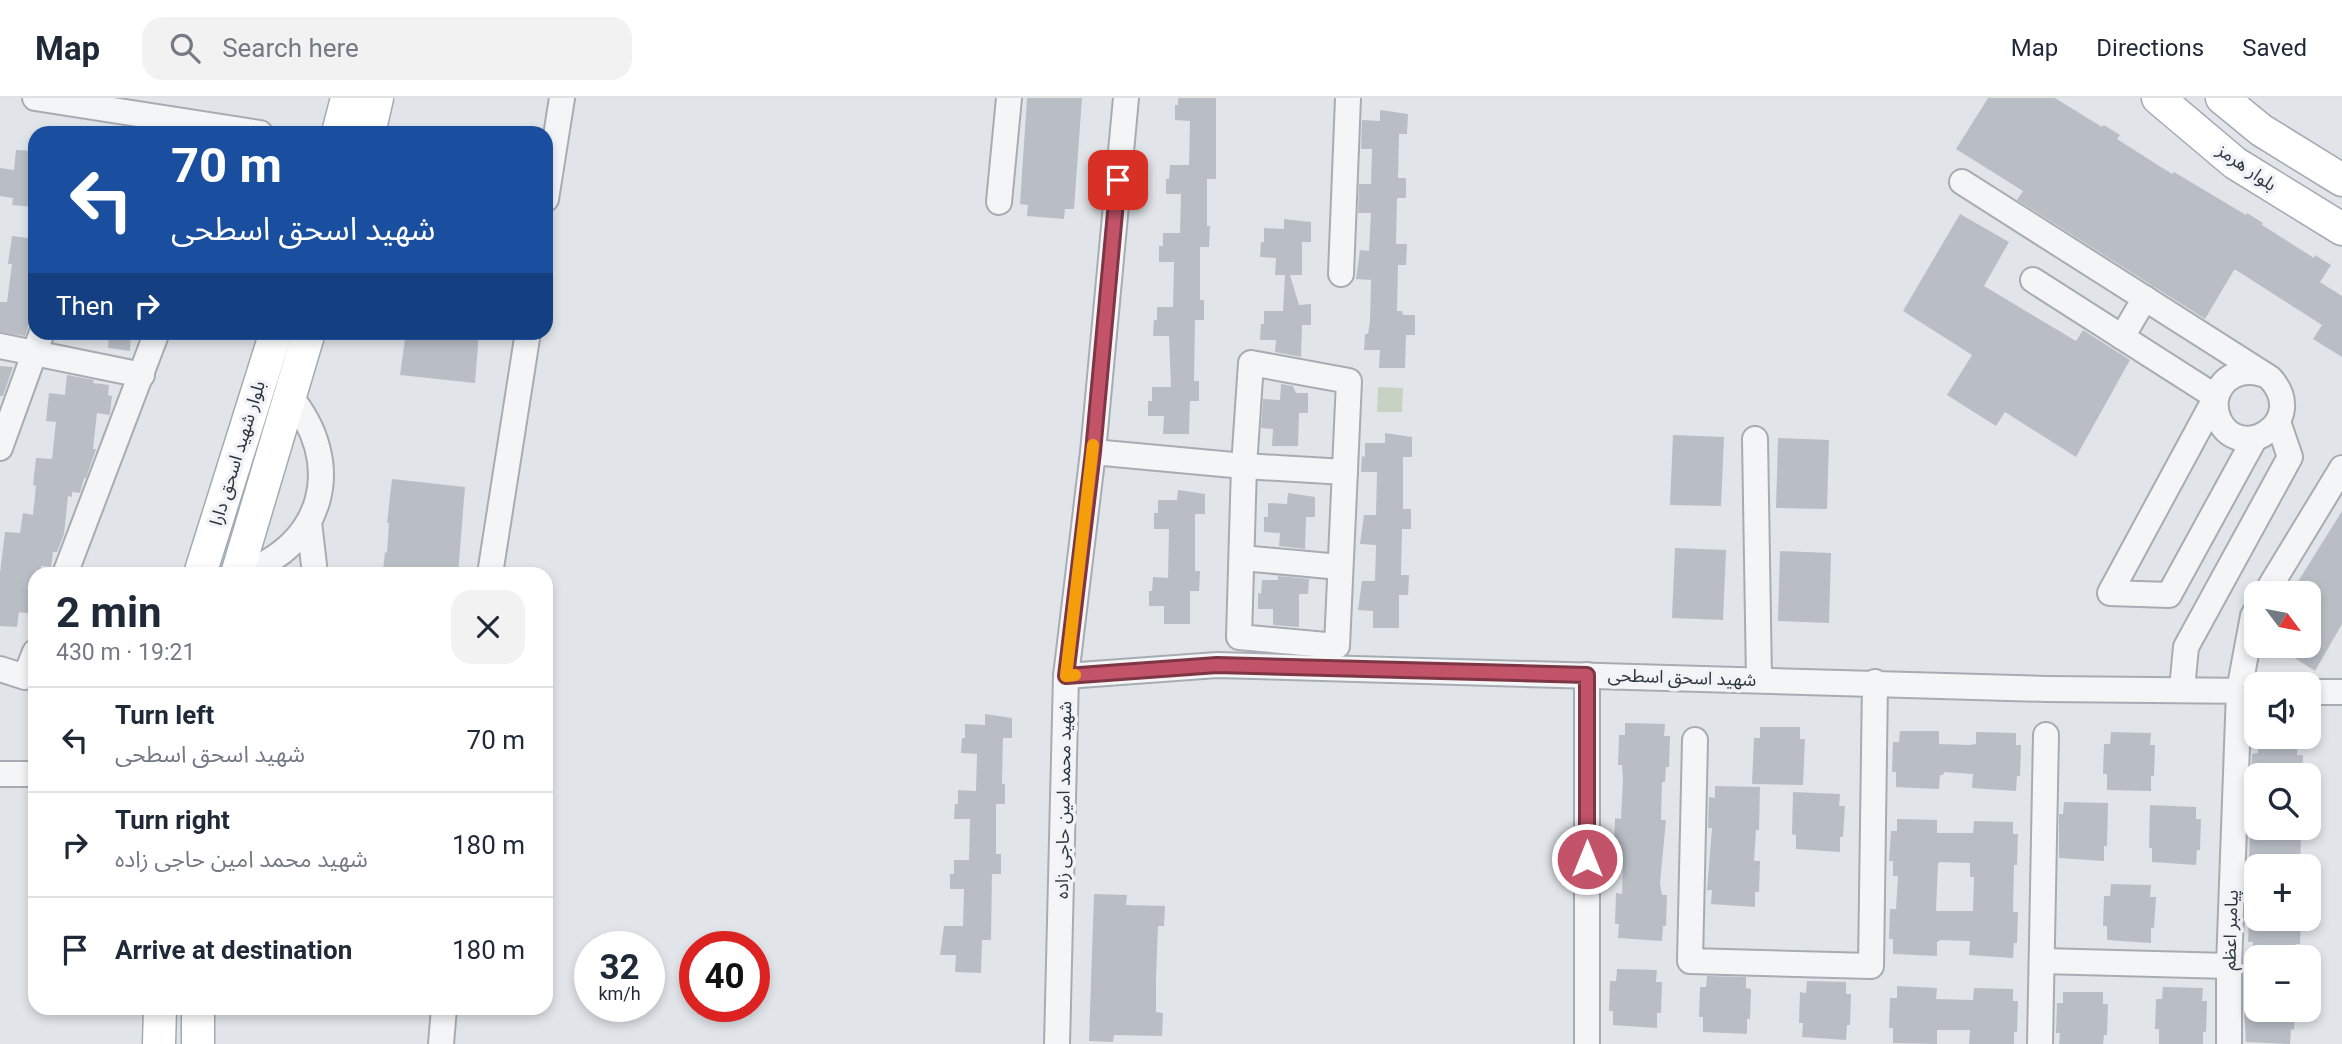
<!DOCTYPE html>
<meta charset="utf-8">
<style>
body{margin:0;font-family:Roboto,"Noto Sans Arabic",sans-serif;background:#f2f2f3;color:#1f2937;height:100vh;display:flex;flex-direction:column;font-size:26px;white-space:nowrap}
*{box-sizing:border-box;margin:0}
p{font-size:23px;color:#747a83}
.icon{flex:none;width:38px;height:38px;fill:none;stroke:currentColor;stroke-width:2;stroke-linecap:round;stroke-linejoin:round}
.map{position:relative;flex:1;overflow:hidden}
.details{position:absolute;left:28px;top:469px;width:525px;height:448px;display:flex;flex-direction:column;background:#fff;border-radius:21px;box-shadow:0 4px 10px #0003}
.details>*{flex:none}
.banner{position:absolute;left:28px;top:28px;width:525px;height:214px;border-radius:21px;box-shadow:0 4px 10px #0003;background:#1a4fa0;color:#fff;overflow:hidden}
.needle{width:46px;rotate:122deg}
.controls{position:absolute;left:2244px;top:483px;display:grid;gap:14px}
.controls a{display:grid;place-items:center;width:77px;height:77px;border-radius:14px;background:#fff;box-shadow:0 4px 10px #0003;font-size:35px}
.speed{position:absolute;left:574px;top:833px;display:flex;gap:14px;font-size:35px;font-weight:700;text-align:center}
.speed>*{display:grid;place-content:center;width:91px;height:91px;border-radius:50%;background:#fff;box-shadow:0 4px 10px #0003;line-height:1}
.speed small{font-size:18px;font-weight:400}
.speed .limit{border:10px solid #d22;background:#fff;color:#111}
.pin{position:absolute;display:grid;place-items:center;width:60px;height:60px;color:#fff;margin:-30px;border-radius:14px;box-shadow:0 4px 10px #0006}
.me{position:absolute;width:77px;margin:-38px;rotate:0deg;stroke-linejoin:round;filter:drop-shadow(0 0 5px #0008)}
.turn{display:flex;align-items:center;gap:24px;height:147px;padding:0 28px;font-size:32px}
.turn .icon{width:91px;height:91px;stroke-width:2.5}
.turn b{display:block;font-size:49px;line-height:60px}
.then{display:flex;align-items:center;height:66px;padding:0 28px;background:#0003;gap:14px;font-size:26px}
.round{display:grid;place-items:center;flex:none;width:74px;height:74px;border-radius:21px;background:#f2f2f3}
.overview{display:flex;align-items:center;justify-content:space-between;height:119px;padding:0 28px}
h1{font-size:42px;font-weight:700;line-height:52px}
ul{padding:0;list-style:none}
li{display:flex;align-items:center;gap:21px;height:105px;padding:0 28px;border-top:2px solid #e0e1e3}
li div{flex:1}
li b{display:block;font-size:26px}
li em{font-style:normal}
header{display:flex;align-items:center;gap:42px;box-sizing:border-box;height:98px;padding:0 35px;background:#fff;border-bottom:2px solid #e0e1e3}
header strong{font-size:33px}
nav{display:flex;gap:38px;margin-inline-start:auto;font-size:24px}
.search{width:490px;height:63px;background:#f2f2f3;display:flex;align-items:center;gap:18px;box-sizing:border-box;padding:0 24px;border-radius:21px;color:#747a83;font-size:26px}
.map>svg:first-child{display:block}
.grass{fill:#c8d2c3}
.building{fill:#b9bec5;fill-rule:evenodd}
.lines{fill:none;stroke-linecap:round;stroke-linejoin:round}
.minor-casing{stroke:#a7acb3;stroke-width:28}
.major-casing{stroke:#a2aab3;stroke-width:35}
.minor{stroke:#f4f5f7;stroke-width:24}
.major{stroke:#fff;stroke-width:32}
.route-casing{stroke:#7e3644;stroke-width:18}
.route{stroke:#c25369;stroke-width:12}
.slow{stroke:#f59e0b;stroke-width:12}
.labels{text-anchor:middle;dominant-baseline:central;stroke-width:7;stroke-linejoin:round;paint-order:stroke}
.street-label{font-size:18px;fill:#2b343f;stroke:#f1f3f6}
</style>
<header>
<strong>Map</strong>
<div class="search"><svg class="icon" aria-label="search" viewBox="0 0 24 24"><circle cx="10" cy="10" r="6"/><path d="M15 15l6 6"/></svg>Search here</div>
<nav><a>Map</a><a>Directions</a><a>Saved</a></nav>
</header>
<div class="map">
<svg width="2342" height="946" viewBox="0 0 2342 946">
<rect width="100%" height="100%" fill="#e1e5e9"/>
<polygon class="grass" points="1378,289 1403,290 1402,314 1377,314"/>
<g class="building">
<polygon points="1027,0 1082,0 1074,111 1065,111 1064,121 1027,118 1028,107 1020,106"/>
<polygon points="1178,0 1216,0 1216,81 1207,81 1207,128 1210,128 1209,149 1200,149 1200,202 1204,202 1204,222 1195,222 1194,283 1199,283 1199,303 1190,303 1189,336 1163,336 1164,318 1148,318 1148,303 1152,303 1152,289 1171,289 1169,238 1153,238 1154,222 1157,222 1157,209 1173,209 1174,164 1159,164 1159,148 1163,148 1163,135 1180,135 1181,96 1166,96 1166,81 1169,81 1170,67 1189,67 1190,23 1175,22 1175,7 1178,7"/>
<polygon points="1988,0 2055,0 2102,29 2104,27 2120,37 2117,41 2172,76 2174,74 2246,117 2247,115 2263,125 2262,127 2314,160 2315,157 2331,167 2320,184 2342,198 2342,259 2313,241 2322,227 2236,172 2234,172 2205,221 2017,102 2023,93 1956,51"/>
<polygon points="1380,12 1408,16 1407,36 1399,36 1398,80 1406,80 1406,100 1397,100 1396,146 1407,146 1406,167 1398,167 1397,213 1402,213 1403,217 1415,217 1415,237 1406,237 1405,270 1379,270 1380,252 1364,252 1365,236 1368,236 1370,223 1371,182 1356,181 1360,152 1369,153 1371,115 1358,115 1359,86 1371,86 1372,51 1361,51 1362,22 1380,23"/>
<polygon points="16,52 35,53 35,109 12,107 13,100 0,98 0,70 14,72"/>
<polygon points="1960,116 2009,144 1984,188 2076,243 2083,232 2130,262 2076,359 2005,314 1996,328 1947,297 1972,257 1903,213"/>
<polygon points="1284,121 1311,124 1311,144 1302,144 1302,177 1290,177 1299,207 1311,206 1311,227 1302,227 1301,259 1275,254 1276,242 1260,242 1261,226 1264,226 1264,213 1283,213 1285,177 1275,177 1276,160 1260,159 1261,144 1264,144 1264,130 1284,131"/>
<polygon points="12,138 35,141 35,221 28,228 25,238 0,234 0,204 7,204 12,166 8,166"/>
<polygon points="109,234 131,234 130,253 108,250"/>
<polygon points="406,234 479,234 475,285 400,277"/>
<polygon points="0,268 13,269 3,298 0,298"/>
<polygon points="67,277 94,282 93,285 109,287 108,297 112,298 110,315 110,317 97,315 93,351 96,351 95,354 86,380 84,380 80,395 72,394 72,399 68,398 64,436 57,454 53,454 51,469 41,468 41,473 37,472 35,476 32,516 19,514 17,529 0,528 0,475 5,434 20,435 23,415 33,417 36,388 33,387 36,360 52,361 56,324 46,323 49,295 65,297"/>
<polygon points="1281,286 1293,288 1296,295 1308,295 1308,315 1299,315 1298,348 1272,348 1273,331 1261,330 1263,301 1280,302"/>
<polygon points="1385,335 1412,339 1412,359 1403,359 1403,411 1411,411 1411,431 1402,431 1401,477 1409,477 1408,497 1399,497 1399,530 1373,530 1373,513 1358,512 1362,483 1375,483 1376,447 1360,446 1364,417 1376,417 1377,374 1361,374 1362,358 1365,359 1365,345 1385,345"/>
<polygon points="1673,337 1724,339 1721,408 1670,407"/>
<polygon points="1778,340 1829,342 1827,411 1776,410"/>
<polygon points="392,381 465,389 458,476 424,476 383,472 385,454 387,455 389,425 387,425"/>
<polygon points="1178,392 1205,396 1205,416 1195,416 1195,473 1200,473 1199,493 1190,493 1190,526 1164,526 1164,508 1149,508 1149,493 1152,493 1153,479 1168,480 1169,431 1154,431 1154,415 1158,415 1158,402 1177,402"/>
<polygon points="1288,395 1315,399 1315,419 1306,419 1305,451 1279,448 1280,435 1264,434 1264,419 1268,419 1268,405 1287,406"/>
<polygon points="2342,413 2342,526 2315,573 2276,548 2308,548 2308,495 2303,495 2294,490"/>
<polygon points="1675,450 1726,452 1723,522 1672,520"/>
<polygon points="1780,453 1831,455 1829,525 1778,523"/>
<polygon points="1278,478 1309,481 1308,496 1299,496 1299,529 1273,527 1273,511 1258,511 1258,495 1261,496 1262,482 1278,482"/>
<polygon points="985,616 1012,620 1012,640 1003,640 1002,686 1005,686 1005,706 996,706 996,756 1001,756 1001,776 992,776 991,842 982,842 981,875 955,874 956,857 940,857 944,828 963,828 964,791 950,791 950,776 954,776 954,762 969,762 970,721 954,721 955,706 958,706 958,692 976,693 977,656 961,655 962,640 965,640 965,626 985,627"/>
<polygon points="1625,625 1665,626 1664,638 1670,638 1669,669 1666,669 1665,684 1662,684 1661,722 1666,722 1660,785 1662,797 1667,797 1666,828 1663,828 1662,843 1618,840 1619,826 1615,826 1616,795 1622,796 1623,765 1617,765 1618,751 1614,750 1615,720 1621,721 1623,681 1622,667 1618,667 1619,637 1625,637"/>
<polygon points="1760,629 1800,629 1800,641 1805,641 1803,687 1752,686 1754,640 1760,640"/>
<polygon points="1900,633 1939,633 1939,646 1970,647 1976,646 1976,634 2016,635 2016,647 2021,647 2020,678 2017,678 2016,693 1972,690 1973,676 1944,674 1943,677 1940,677 1939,691 1896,689 1896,674 1892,674 1893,644 1899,644"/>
<polygon points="2111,634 2151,635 2150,647 2155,647 2154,678 2151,678 2151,693 2107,692 2107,676 2103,676 2104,646 2110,646"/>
<polygon points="2258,644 2298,645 2297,657 2303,657 2302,677 2251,677 2252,656 2258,655"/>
<polygon points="1715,688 1760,689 1759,732 1756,732 1754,763 1760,763 1759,794 1755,794 1755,809 1711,806 1712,792 1707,792 1712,730 1708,730 1709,699 1715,700"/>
<polygon points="1793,694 1840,696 1839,708 1845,708 1843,739 1840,739 1840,754 1796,751 1796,737 1792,736"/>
<polygon points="2064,704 2108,705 2107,748 2104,748 2104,763 2059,760 2059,716 2063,716"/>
<polygon points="2150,707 2196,709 2196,721 2201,721 2200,752 2197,752 2196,767 2152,764 2152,750 2149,750"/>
<path d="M1897,721L1937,722V735H1973L1974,723L2013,724V736H2018L2017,767H2014L2013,814H2018L2017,845H2014L2013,860L1969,857L1970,843L1941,842L1937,844V858L1893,856V841H1889L1890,811H1896L1898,778H1893V763H1889L1891,733H1897ZM1941,764L1970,765V779H1974L1973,813H1936L1938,765Z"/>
<polygon points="2256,730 2296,730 2296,736 2301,736 2300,767 2253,768 2253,764 2249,764 2250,734 2256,735"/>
<polygon points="2111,786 2151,787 2150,799 2156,799 2154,830 2151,830 2151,845 2107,842 2107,828 2103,828 2104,798 2110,798"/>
<polygon points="1094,796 1127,797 1126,807 1165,808 1164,828 1158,828 1156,881 1156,914 1163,915 1162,938 1114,937 1113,944 1089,943"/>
<polygon points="2249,821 2301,821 2300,846 2296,846 2296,859 2252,858 2253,844 2248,844"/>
<polygon points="1617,871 1657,872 1656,884 1662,884 1661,915 1657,915 1657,930 1613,927 1613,913 1609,913 1610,883 1616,883"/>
<polygon points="1707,878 1746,879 1746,890 1751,891 1750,921 1747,921 1747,936 1703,934 1703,919 1699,919 1700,889 1706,889"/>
<polygon points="1807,883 1846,884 1846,896 1851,896 1850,927 1847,927 1846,942 1802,939 1803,925 1799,925 1800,894 1806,895"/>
<polygon points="1897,888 1937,890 1936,901 1973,902 1974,890 2013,891 2013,903 2018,903 2017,934 2014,934 2014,946 1969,946 1970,932 1937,932 1937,946 1893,945 1893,930 1889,930 1890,900 1897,900"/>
<polygon points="2163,889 2203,890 2202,903 2207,903 2206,934 2203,934 2203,946 2159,946 2159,931 2155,931 2156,901 2162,901"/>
<polygon points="2063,894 2103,894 2103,906 2108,906 2107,937 2104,937 2103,946 2059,946 2060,935 2056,935 2057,905 2063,905"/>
<polygon points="2244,912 2295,912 2294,932 2291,931 2290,946 2246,944"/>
</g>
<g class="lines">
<defs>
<g id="minor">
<polyline points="35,0 260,35"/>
<path d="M1962,84L2270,280C2310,324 2240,366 2219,322C2216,315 2215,308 2216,301C2221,278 2242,270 2262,276"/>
<polyline points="546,101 562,0"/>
<polyline points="999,104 1009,0"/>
<polyline points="1341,176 1348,0"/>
<polyline points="2033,182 2216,299 2110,495 2169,497 2255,340"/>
<polyline points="2122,239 2145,200"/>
<polyline points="0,248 142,277"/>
<polygon points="1251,265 1349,283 1337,548 1239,539 1244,368"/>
<polyline points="1755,341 1759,581"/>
<polyline points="0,350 42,234"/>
<polyline points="1093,354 1244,368 1345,374"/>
<polyline points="309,424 315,476"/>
<polyline points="1242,460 1340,469"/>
<polyline points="65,476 157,234"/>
<path d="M240,476C325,448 346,365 289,297"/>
<polyline points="490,476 528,234"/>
<polyline points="2266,495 2342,370"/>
<polyline points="0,571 25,579 35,554"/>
<polyline points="1066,578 1217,567 2047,591 2256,593"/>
<polyline points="2182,591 2186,549 2290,359 2278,324"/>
<polyline points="2308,594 2342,594"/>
<polyline points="1695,642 1690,863 1871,868 1875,584"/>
<polyline points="0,676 35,676"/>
<polyline points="2042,863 2229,868"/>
<polyline points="2229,944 2229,868 2239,593 2253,518 2256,513"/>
<polyline points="441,946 444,910"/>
<polyline points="1057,946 1066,578 1093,354 1126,0"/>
<polyline points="1587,946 1587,577"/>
<polyline points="2040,946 2046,637"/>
</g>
<g id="major">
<polyline points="2158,0 2235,65 2342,131"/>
<polyline points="2222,0 2261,32 2342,82"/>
<polyline points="338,35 347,0"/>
<polyline points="369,35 377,0"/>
<polyline points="200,476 276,234"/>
<polyline points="237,476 309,234"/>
<polyline points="198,910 198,946"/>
<polyline points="159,946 160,910"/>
</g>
</defs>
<use href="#minor" class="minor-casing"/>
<use href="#major" class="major-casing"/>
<use href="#minor" class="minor"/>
<use href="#major" class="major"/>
</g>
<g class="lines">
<defs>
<polyline id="route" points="1118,82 1093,354 1066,578 1217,567 1587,577 1587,761"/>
</defs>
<use href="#route" class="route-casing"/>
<use href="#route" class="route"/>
<polyline class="slow" points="1075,577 1066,578 1093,347"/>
</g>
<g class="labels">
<g class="street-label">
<text transform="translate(2247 69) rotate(35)">بلوار هرمز</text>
<text transform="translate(237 355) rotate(-73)">بلوار شهید اسحق دارا</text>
<text transform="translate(1682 579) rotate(2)">شهید اسحق اسطحی</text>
<text transform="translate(1063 702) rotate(-89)">شهید محمد امین حاجی زاده</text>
<text transform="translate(2230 832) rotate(-88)">پیامبر اعظم</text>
</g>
</g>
</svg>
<div class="controls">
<a><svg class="needle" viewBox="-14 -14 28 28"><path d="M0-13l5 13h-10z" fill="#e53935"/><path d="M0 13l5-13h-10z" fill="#747a83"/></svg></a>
<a><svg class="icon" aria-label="sound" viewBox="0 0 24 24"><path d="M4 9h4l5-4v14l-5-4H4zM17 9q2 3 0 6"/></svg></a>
<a><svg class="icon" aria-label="search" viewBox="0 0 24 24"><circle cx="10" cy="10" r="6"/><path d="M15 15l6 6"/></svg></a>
<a>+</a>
<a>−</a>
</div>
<div class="speed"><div>32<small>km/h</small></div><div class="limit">40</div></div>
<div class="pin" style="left:1118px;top:82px;background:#d93025"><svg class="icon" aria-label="arrive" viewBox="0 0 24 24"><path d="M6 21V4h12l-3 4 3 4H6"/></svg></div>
<svg class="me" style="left:1587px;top:761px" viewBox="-20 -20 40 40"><circle r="17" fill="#c25369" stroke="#fff" stroke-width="3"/><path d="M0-11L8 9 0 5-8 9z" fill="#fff"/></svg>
<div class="banner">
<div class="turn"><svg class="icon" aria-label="left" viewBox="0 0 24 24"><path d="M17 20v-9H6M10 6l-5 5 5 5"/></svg><div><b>70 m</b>شهید اسحق اسطحی</div></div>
<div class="then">Then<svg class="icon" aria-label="right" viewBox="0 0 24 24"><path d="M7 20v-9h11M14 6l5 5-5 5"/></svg></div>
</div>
<section class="details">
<div class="overview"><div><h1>2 min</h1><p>430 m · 19:21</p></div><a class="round"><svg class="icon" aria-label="close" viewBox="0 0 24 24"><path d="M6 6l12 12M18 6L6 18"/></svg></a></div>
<ul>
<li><svg class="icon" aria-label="left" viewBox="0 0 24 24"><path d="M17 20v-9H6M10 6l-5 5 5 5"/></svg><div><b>Turn left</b><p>شهید اسحق اسطحی</p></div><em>70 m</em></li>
<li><svg class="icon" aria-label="right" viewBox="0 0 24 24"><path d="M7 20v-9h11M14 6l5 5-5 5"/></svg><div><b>Turn right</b><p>شهید محمد امین حاجی زاده</p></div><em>180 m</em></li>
<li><svg class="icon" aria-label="arrive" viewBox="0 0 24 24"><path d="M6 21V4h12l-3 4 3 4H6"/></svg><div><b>Arrive at destination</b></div><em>180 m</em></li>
</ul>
</section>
</div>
